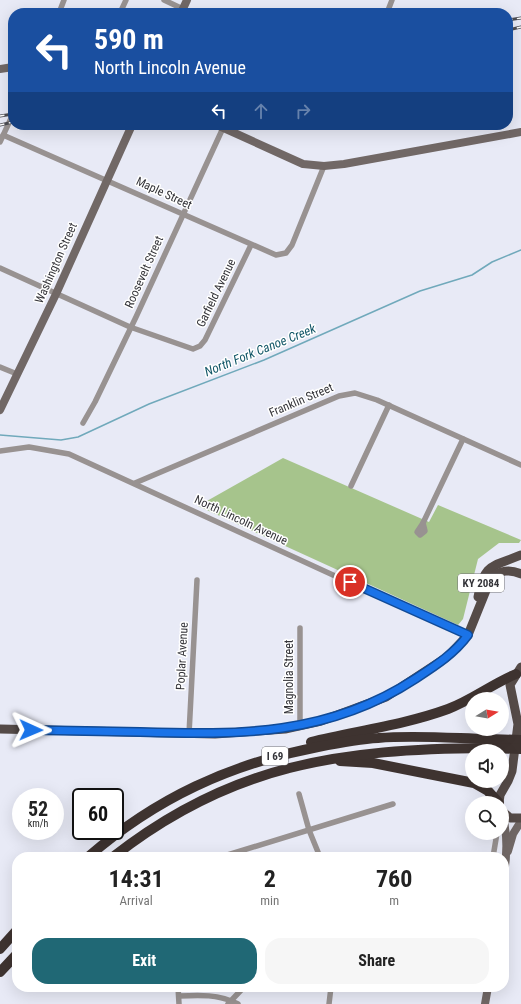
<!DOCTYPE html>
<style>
body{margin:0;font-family:"Roboto Condensed",sans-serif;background:#f6f6f6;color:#222;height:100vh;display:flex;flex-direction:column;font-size:15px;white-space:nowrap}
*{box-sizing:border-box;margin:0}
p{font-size:13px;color:#767676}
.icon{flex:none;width:22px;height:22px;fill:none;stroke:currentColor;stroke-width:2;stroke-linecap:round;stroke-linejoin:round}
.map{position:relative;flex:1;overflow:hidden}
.details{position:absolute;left:12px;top:852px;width:497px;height:140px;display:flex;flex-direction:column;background:#fff;border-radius:16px;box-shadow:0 4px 16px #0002}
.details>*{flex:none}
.hud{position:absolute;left:8px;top:8px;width:505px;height:122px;border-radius:16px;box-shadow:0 4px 16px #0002;background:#1a4fa0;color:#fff;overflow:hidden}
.needle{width:26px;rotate:79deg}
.fabs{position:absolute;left:465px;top:692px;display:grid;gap:8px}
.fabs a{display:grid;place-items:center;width:44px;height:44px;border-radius:50%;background:#fff;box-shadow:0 4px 16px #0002;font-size:20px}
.speed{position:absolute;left:12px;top:788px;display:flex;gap:8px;font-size:20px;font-weight:700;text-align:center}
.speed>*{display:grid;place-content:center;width:52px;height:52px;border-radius:50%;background:#fff;box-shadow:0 4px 16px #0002;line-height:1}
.speed small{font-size:10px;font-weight:400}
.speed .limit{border:2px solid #111;border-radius:6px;background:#fff;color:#111}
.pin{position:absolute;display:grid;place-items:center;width:34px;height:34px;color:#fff;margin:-17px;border:2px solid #fff;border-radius:50%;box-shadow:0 1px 4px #0007}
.me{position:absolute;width:44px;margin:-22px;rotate:91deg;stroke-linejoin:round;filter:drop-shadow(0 0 3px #0008)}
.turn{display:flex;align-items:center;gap:14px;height:84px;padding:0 20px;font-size:18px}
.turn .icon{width:52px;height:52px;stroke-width:2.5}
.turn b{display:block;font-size:28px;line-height:34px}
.lanes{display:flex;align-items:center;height:38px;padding:0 20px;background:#0003;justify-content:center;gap:20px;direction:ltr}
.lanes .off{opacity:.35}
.eta{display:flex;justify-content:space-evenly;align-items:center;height:68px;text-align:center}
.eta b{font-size:24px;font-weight:700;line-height:28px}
.action{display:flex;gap:8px;margin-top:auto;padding:8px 20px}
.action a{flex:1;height:46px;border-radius:16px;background:#206875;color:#fff;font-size:16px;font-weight:700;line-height:46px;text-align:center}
.action a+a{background:#f6f6f6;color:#222}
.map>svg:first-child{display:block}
.green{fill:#a6c48c}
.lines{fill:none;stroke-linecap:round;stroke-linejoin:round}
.stream{stroke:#70a9bb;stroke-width:1.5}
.street{stroke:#989291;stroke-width:5.5}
.secondary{stroke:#716866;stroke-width:8}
.primary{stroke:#554b48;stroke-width:9}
.highway{stroke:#3e3330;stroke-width:10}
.rail-casing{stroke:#4d4d53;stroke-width:3}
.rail{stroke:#fff;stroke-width:1.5;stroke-dasharray:4.5;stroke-linecap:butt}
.highway-bridge{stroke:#3e3330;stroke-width:10}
.route-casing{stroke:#114b97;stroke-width:10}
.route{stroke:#1a73e8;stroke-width:7}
.labels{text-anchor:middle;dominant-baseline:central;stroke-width:3;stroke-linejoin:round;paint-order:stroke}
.shield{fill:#fff;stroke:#717174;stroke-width:1}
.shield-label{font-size:11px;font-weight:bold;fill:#343439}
.street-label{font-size:12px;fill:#343439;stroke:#fff}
.water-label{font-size:13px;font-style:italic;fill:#135768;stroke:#fff}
</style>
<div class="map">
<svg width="521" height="1004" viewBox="0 0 521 1004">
<rect width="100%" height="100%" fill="#e8eaf6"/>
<polygon class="green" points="283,458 429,522 438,505 521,540 519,543 499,543 478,559 463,619 458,625 198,506"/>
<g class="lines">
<polyline class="stream" points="0,435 61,440 78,437 149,404 264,360 420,291 472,275 492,262 521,250"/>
<g class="street">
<polyline points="164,0 183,9"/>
<polyline points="59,13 64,0"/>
<polyline points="120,13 126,0"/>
<polyline points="387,13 392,0"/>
<polyline points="3,135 276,255 286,253 292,245 324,166"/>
<polyline points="0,142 13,114"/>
<polyline points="0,268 130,327 193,349 200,346 205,340 251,245"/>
<polyline points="0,367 17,374"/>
<polyline points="83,423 95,402 136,317 223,128"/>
<polyline points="0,451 29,447 69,454 407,609 468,635"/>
<polyline points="135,483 339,396 355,393 377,400 521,465"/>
<polyline points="351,486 389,405"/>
<polyline points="423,523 463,439"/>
<polygon points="423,523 425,531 420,535 417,532"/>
<polyline points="300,628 300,726"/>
<polyline points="189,734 197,580"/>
<polyline points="299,794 309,830 320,857"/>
<polyline points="221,857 393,804"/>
<polyline points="493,857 497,833"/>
<polyline points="178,987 179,1004"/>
<path d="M179,996C199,995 219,994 238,1004"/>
<polyline points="228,1004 244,987"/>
<polyline points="329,1004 331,987"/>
</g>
<g class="secondary">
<polyline points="181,13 187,0"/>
<polyline points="0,69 13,67"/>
<polyline points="217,125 303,164 324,166 344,164 521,132"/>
<polyline points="0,410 56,294 132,125"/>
<path d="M502,814C508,833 507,855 504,875"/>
<polyline points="508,851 513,834 521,821"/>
<polyline points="485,1004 488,987"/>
</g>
<g class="primary">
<path d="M478,597C484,563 492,567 521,555"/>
<path d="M0,729L215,734L285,729L321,721L386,697L447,657L468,635L491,578C499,570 511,569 521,574"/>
<polyline points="499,803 500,795 508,781 512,771 518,724 510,685 521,667"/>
<polyline points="502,811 510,818 521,818"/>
</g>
<g class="highway">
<path d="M311,742C356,731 404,725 448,709C472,700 492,684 516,674"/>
<polyline points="340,761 373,763 474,783 488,791 499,803"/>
<path d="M88,857C156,798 230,764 318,747C338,743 358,739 378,738C415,735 451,738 488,739"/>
<path d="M113,857C231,764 341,749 487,748"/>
<polyline points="0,949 17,930"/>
<polyline points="0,972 17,954"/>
</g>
<defs>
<g id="rail">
<polyline points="508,20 521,18"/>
<polyline points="508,30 521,27"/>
<polyline points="0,116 13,114"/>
<polyline points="0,125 13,122"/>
</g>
</defs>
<use href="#rail" class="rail-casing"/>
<use href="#rail" class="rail"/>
<g class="highway-bridge">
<polyline points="488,739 521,740"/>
<polyline points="487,748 521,749"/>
</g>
</g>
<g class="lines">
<defs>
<path id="route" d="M31,730C67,731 104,731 140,732C239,735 328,736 415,679C435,666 454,654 468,635L350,582"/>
</defs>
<use href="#route" class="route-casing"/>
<use href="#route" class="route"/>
</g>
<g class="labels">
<g class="shield">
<rect x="458" y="574" width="46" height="18" rx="3"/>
<rect x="262" y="747" width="26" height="18" rx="3"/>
</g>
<g class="shield-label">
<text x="481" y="583">KY 2084</text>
<text x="275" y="756">I 69</text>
</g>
<g class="street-label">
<text transform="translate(164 193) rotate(25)">Maple Street</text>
<text transform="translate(56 263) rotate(-66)">Washington Street</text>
<text transform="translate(144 272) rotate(-66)">Roosevelt Street</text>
<text transform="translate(216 293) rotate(-64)">Garfield Avenue</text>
<text transform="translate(301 400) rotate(-23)">Franklin Street</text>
<text transform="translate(241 520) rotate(25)">North Lincoln Avenue</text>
<text transform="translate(182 656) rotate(-87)">Poplar Avenue</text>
<text transform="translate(289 677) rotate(-90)">Magnolia Street</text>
</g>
<g class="water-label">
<text transform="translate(260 350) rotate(-22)">North Fork Canoe Creek</text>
</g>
</g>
</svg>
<div class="fabs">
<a><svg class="needle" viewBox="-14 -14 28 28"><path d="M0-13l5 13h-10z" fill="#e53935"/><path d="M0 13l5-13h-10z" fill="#767676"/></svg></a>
<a><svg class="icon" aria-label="sound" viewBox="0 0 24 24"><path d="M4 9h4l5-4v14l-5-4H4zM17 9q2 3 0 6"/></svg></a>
<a><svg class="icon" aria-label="search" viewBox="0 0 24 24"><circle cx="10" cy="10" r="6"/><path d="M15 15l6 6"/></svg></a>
</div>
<div class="speed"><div>52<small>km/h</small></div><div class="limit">60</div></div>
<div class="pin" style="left:350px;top:582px;background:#d93025"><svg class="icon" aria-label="arrive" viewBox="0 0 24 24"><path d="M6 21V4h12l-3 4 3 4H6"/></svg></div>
<svg class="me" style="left:31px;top:730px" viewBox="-20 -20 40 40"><path d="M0-17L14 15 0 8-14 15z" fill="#1a73e8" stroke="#fff" stroke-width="4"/></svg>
<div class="hud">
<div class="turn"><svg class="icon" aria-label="left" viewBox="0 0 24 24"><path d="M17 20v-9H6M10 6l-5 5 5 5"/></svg><div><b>590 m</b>North Lincoln Avenue</div></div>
<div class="lanes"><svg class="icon" aria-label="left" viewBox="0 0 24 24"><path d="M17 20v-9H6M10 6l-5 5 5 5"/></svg><svg class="icon off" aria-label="ahead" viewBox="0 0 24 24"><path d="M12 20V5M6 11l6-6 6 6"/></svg><svg class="icon off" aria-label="right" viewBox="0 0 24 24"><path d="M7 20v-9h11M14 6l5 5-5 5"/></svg></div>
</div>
<section class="details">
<div class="eta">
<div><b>14:31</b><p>Arrival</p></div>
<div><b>2</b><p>min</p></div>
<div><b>760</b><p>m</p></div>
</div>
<div class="action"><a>Exit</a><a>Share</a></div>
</section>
</div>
